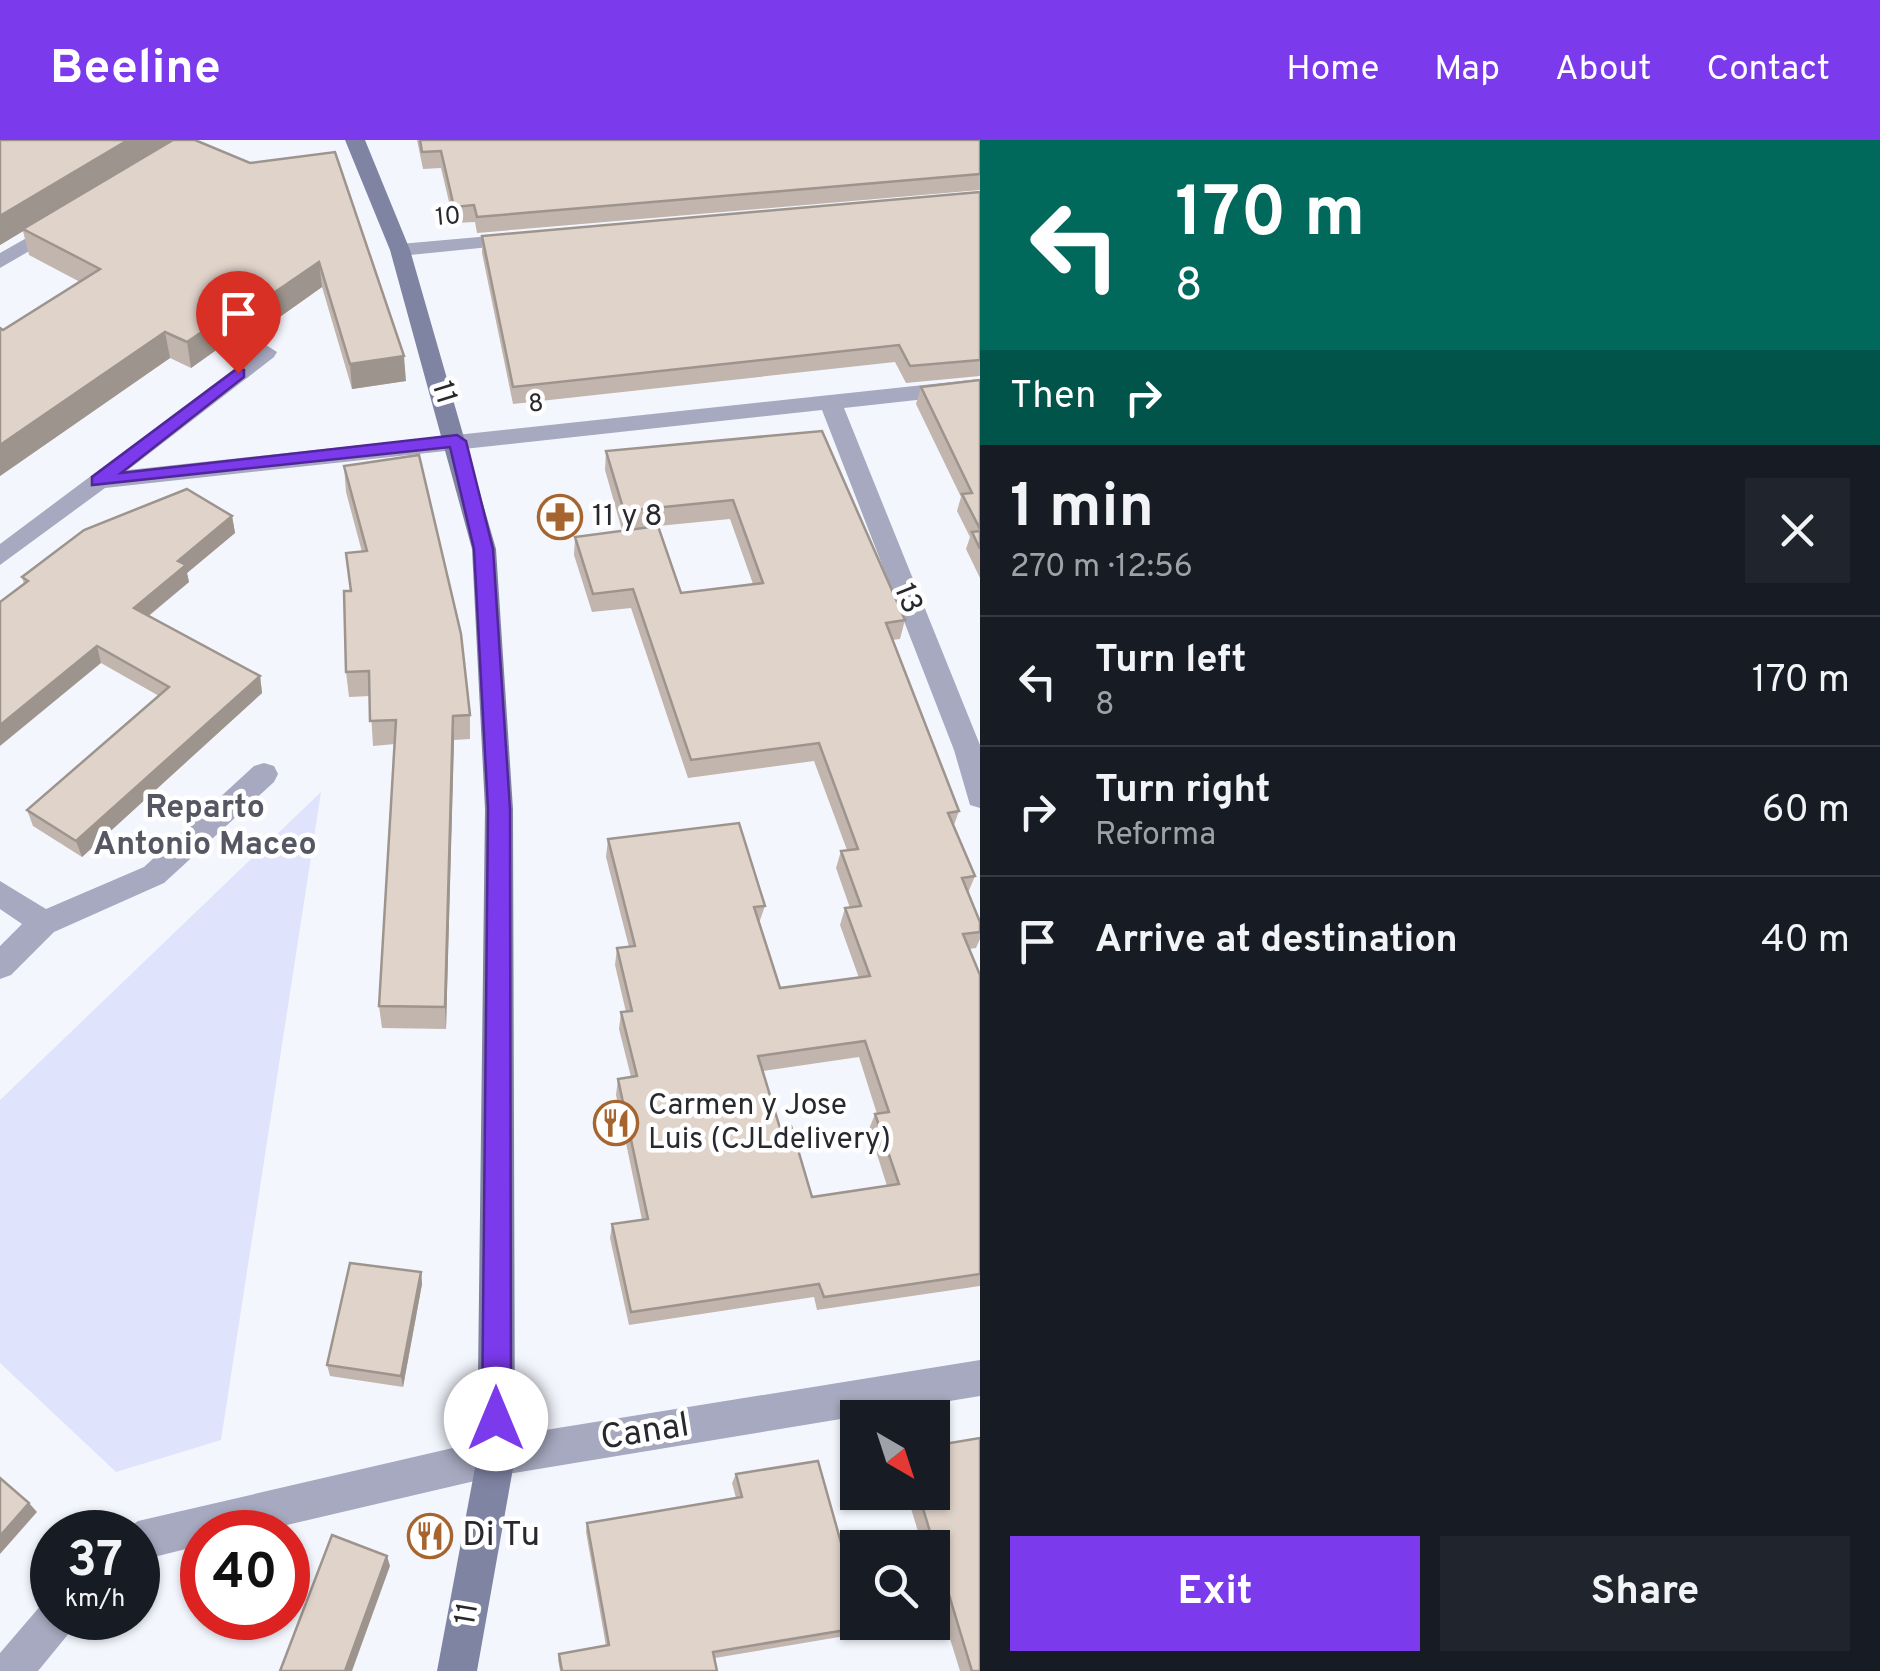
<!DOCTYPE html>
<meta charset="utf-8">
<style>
body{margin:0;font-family:Overpass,sans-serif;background:#20242c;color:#f1f3f6;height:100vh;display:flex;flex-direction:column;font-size:38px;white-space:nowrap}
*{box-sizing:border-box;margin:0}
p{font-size:32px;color:#9ea1a6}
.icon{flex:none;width:55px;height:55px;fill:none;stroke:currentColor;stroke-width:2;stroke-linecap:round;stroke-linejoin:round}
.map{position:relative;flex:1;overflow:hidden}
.side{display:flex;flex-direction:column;background:#171b24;width:900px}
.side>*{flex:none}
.banner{background:#00695c;color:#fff;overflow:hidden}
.needle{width:65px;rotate:141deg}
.fabs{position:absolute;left:840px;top:1260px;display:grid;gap:20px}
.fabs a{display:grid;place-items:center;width:110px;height:110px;border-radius:0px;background:#171b24;box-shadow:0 2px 8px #0004;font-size:50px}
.speed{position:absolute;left:30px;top:1370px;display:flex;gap:20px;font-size:50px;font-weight:700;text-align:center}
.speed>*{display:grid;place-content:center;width:130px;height:130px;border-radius:50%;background:#171b24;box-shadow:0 2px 8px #0004;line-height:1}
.speed small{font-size:25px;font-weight:400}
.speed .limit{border:15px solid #d22;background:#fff;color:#111}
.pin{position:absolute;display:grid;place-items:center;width:85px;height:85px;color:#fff;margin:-102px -42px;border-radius:50% 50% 50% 0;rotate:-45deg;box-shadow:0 0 10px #0007}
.pin .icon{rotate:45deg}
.me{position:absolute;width:110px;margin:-55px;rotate:0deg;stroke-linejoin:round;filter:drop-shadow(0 0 8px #0008)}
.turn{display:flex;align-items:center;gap:35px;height:210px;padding:0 30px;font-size:45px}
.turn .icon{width:130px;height:130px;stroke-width:2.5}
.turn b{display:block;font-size:70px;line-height:85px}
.then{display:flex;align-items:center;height:95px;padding:0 30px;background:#0003;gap:20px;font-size:38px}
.round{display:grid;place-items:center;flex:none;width:105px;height:105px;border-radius:0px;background:#20242c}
.head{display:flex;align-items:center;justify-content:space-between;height:170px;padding:0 30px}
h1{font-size:60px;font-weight:700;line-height:75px}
.action{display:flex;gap:20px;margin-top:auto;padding:20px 30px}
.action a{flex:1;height:115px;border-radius:0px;background:#7c3aed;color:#fff;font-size:40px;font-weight:700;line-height:115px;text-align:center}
.action a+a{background:#20242c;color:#f1f3f6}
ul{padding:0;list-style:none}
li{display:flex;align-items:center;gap:30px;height:130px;padding:0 30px;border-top:2px solid #363941}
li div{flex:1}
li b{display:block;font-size:38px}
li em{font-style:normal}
header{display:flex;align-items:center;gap:60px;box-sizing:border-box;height:140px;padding:0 50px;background:#7c3aed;color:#fff}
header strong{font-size:48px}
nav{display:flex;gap:55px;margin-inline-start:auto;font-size:35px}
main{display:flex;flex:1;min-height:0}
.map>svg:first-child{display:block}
.green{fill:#dfe3fc}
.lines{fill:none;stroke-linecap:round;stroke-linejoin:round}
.street{fill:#a6a9bf;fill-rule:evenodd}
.secondary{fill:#7f84a3;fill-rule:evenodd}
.wall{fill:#c1b5ae;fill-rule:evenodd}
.shaded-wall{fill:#9d948d}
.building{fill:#e0d3ca;stroke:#9d948d;stroke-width:2.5;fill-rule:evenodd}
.route{fill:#7c3aed;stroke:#51269a;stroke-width:2.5}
.labels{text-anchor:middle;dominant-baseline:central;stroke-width:9;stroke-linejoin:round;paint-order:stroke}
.far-street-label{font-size:25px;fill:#28292e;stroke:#fff}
.street-label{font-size:30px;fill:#28292e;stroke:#fff}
.poi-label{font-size:30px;fill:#28292e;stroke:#fff;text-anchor:start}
.neighbourhood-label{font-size:32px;font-weight:bold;fill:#555762;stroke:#fff}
.near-street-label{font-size:35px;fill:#28292e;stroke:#fff}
.near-poi-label{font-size:35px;fill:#28292e;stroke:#fff;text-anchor:start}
</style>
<header>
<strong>Beeline</strong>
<nav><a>Home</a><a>Map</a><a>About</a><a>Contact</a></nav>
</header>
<main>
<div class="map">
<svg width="980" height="1531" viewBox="0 0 980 1531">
<rect width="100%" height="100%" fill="#f4f6fe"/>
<polygon class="green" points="321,652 221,1300 116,1332 0,1223 0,960"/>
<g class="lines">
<g class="street">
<polygon points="62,78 72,84 69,88 0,128 0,113"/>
<polygon points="524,93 534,99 531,103 400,116 390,110 400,104"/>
<polygon points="266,205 277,212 274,217 128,330 980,239 980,253 844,268 980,605 980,668 970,665 954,610 822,270 105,348 0,425 0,404"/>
<polygon points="264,623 274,626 278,634 274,642 164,743 54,792 11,835 0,839 0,806 22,784 0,769 0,741 46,769 144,727 254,626"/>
<polygon points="980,1220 980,1256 496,1336 257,1392 202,1392 202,1405 138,1421 138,1392 122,1392 138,1381 496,1298"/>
<polygon points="52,1459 52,1478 76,1478 70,1492 38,1531 0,1531 0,1513 42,1464"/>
</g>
<polygon class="secondary" points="345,0 365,0 410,110 496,409 513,669 515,1317 477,1531 437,1531 477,1317 485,669 472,409 390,110"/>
</g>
<g class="wall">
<polygon points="0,0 250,23 406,241 352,249 322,147 253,196 243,191 191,228 170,218 0,336 0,188 3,190 80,142 29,115 23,91 0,105"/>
<polygon points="417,0 980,0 980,50 477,93 475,82 454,83 441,28 423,29"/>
<polygon points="980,52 980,236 906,243 895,222 513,264 482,113 482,96"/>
<polygon points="980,240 980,438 966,409 970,397 957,371 961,357 916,264 921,247"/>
<path d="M822,291L905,480L900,499L892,500L959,671L954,685L975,736L968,753L980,782V799L976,808L969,809L980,835V1146L817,1170L814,1157L629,1185L610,1098L612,1084L642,1080L616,955L618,939L631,937L619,889L621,872H626L615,825L617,808L629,807L606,717L608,699L765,766L759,783L780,848L859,838L840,785L845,768H850L836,728L841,711L847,710L814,621L688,638L631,468L592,472L574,415L575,397L656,387L622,390L605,330L606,311ZM730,379L753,444L681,453L658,386ZM859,917L877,974H875L869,989L887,1046L812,1057L780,988L763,931Z"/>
<polygon points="344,326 470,575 470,599 454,600 446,889 382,888 379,866 395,604 373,606 370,556 349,557 346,532 350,451 362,412 346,352"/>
<polygon points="232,376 235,393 187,433 189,442 149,476 260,536 262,553 82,717 33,686 27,670 159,556 101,523 24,444 22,437"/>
<polygon points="421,1132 422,1144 403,1247 330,1236 327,1225"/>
<polygon points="736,1334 864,1487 857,1494 715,1518 717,1531 560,1531 558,1520 559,1514 606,1506 586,1392 587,1383 736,1358 732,1343"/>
<polygon points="906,1352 932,1352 980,1531 960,1531 932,1441 932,1408 923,1408"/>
</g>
<g class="shaded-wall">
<polygon points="128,0 175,0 0,105 0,76"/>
<polygon points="319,122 322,147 253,196 249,170"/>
<polygon points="240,166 243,191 191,228 187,202"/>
<polygon points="165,192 170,218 0,336 0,305"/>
<polygon points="404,216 406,241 352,249 350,224"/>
<polygon points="232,376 235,393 187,433 189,442 138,484 134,468 178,421"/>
<polygon points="97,506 101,523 0,606 0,585"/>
<polygon points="260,536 262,553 82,717 76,701"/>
<polygon points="453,576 454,600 446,889 445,867"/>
<polygon points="421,1132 422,1144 403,1247 401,1236"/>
<polygon points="29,1363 37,1372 0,1414 0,1396"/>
<polygon points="387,1416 390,1426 352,1531 345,1531"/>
</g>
<g class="building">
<polygon points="0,0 128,0 0,76"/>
<polygon points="173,0 195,0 250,23 335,12 404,216 350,224 319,122 249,170 240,166 187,202 165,192 0,305 0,188 3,190 100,129 23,89"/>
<polygon points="420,0 980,0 980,34 477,77 474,65 454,67 441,11 422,12"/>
<polygon points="980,52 980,220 910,226 899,205 513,247 482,96"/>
<polygon points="980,240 980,389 962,354 972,353 921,247"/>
<path d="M822,291L905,480L886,483L959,671L948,673L975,736L962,738L980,782V792L963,794L980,835V1134L824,1157L819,1144L631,1172L612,1084L648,1079L618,939L637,936L621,872L632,871L617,808L635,806L608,699L739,683L765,766L754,767L780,848L870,836L845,768L861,766L841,711L858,709L819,603L691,620L633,449L593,454L575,397L658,386L681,453L763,443L733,360L624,371L606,311ZM865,901L889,972L875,974L899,1044L812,1057L791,986L780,988L758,916Z"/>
<polygon points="419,315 461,494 470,575 453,576 445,867 379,866 396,580 370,581 369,531 346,532 344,451 351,451 346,413 367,411 344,326"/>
<polygon points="187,349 232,376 178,421 186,425 134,468 260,536 76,701 27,670 169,547 97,506 0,585 0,462 28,441 22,437 84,390"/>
<polygon points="980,391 980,409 972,392"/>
<polygon points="350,1123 421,1132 401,1236 327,1225"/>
<polygon points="980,1298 980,1531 972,1531 918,1352 932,1352 932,1306"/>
<polygon points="818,1321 858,1463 858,1482 863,1482 864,1487 713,1512 717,1531 562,1531 559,1514 609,1505 587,1383 742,1357 736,1334"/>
<polygon points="0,1338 29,1363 0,1396"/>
<polygon points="332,1395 387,1416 345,1531 280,1531"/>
</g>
<polygon class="route" points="238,228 244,230 244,237 121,333 457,295 466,301 493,409 510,669 511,1279 506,1289 496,1293 487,1289 482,1279 488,669 474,409 450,307 92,345 92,337"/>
<defs>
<symbol id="pharmacy-ring" viewBox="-11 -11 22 22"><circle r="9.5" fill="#fff" stroke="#a6652f" stroke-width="1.5"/><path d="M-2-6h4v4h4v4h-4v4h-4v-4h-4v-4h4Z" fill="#a6652f"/></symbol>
<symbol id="restaurant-ring" viewBox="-11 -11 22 22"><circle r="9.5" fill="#fff" stroke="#a6652f" stroke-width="1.5"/><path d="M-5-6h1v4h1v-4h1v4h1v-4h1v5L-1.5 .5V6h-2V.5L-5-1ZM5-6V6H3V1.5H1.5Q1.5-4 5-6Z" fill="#a6652f"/></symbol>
</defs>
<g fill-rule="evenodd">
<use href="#pharmacy-ring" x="535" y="352" width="50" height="50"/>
<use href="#restaurant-ring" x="591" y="958" width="50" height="50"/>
<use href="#restaurant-ring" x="405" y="1371" width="50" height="50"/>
</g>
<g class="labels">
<g class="far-street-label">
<text transform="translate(448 78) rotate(-5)">10</text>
<text transform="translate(536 265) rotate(-6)">8</text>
</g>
<g class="street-label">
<text transform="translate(443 253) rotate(73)">11</text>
<text transform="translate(907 459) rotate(68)">13</text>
<text transform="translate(468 1474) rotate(-80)">11</text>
</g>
<g class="poi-label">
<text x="592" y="377">11 y 8</text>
<text x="648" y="966">Carmen y Jose<tspan x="648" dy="34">Luis (CJLdelivery)</tspan></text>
</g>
<g class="neighbourhood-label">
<text x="205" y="669">Reparto<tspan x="205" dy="37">Antonio Maceo</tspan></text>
</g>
<g class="near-street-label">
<text transform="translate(645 1293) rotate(-9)">Canal</text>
</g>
<g class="near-poi-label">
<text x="462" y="1396">Di Tu</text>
</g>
</g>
</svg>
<div class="fabs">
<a><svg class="needle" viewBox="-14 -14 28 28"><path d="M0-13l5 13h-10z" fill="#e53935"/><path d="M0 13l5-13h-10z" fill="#9ea1a6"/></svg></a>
<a><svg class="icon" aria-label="search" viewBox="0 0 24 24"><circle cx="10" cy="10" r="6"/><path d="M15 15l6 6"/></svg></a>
</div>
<div class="speed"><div>37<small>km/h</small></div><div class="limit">40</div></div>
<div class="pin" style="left:238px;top:233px;background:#d93025"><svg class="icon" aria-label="arrive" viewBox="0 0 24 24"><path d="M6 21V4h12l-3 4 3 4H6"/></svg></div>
<svg class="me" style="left:496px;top:1279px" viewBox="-20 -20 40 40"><circle r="19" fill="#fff"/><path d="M0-13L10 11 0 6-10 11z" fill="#7c3aed"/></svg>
</div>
<section class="side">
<div class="banner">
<div class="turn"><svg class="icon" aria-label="left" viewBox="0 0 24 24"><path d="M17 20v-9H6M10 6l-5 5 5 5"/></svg><div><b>170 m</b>8</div></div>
<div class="then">Then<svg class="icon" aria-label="right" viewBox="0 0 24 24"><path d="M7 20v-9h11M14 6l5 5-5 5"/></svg></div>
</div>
<div class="head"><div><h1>1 min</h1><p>270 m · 12:56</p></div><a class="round"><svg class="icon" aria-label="close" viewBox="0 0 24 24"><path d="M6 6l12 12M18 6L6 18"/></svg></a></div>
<ul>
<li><svg class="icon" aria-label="left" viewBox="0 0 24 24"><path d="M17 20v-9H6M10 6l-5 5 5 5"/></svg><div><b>Turn left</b><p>8</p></div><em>170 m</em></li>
<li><svg class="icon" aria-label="right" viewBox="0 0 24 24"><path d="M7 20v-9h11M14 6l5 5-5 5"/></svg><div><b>Turn right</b><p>Reforma</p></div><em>60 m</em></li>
<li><svg class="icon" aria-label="arrive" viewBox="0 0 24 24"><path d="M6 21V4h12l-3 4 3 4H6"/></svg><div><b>Arrive at destination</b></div><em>40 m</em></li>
</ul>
<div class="action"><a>Exit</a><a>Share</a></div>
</section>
</main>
